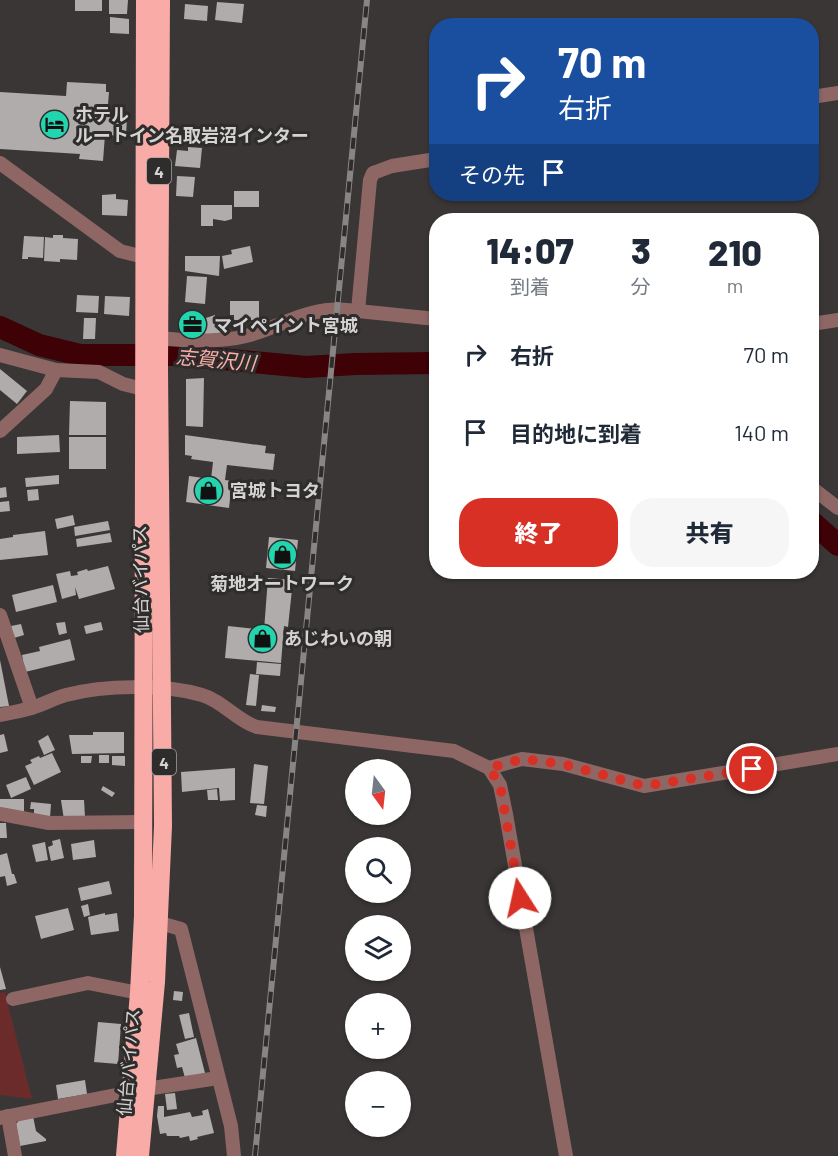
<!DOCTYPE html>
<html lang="ja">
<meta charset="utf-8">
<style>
body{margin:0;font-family:Barlow,"Noto Sans JP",sans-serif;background:#f6f6f7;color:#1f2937;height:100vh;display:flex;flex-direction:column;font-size:22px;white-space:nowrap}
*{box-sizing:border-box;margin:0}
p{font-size:20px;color:#747a83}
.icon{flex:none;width:33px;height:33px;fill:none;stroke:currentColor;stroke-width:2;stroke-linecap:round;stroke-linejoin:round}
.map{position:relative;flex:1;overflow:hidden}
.details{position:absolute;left:429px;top:213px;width:390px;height:366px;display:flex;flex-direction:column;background:#fff;border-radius:24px;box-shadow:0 2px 4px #0004}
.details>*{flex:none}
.guide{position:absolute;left:429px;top:18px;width:390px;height:183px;border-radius:24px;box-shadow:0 2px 4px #0004;background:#1a4fa0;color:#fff;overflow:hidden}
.needle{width:39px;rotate:165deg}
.tools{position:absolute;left:345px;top:759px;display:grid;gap:12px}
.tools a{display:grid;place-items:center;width:66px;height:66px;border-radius:50%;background:#fff;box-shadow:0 2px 4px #0004;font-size:30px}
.pin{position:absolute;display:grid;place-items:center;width:51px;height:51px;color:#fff;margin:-26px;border:3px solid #fff;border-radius:50%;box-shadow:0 2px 6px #0007}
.me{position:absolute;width:66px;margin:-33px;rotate:350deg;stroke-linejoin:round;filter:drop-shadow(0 0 4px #0008)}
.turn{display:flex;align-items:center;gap:21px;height:126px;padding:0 30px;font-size:27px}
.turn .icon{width:78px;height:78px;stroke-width:2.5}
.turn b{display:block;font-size:42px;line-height:51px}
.then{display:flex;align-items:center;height:57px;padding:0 30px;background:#0003;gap:12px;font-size:22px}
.eta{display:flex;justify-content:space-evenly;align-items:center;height:102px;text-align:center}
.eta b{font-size:36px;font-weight:800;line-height:42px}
.primary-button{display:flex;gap:12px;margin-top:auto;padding:12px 30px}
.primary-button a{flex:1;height:69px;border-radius:24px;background:#d93025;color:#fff;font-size:24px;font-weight:800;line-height:69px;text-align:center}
.primary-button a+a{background:#f6f6f7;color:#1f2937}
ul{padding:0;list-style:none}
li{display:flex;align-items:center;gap:18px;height:78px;padding:0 30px}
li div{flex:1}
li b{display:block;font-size:22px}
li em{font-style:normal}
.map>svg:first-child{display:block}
.green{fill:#6a2b2a}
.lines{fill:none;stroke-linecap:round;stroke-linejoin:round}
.river{stroke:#3d0106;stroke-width:22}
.building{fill:#b0acac}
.minor{stroke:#8e6764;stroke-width:14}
.highway{stroke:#f8aba7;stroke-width:18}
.rail-casing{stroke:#888585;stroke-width:6}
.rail{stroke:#2f2c2c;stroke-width:4;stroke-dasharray:11;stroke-linecap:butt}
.route{stroke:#d93025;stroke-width:10;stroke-dasharray:0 18}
.labels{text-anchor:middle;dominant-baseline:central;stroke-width:6;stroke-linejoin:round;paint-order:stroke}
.shield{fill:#2f2c2c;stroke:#a2a0a0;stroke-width:1.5}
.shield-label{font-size:16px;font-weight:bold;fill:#d4d2d2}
.poi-label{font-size:18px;font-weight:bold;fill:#d4d2d2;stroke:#2f2c2c;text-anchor:start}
.street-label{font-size:18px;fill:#d4d2d2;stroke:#2f2c2c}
.water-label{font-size:20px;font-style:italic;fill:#f8afaa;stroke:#2f2c2c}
</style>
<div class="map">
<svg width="838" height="1156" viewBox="0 0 838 1156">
<rect width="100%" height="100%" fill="#3a3636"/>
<polygon class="green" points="5,992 32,1099 0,1095 0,993"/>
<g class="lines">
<g class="river">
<polyline points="0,327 39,345 80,355 178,355 306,367 355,364 436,363"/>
<polyline points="812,522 838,545"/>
</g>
</g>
<g class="building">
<rect x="75" y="0" width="27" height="11"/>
<polygon points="109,0 128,0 127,14 109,14"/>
<polygon points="217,2 244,4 242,23 215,20"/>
<polygon points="185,4 208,6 207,21 184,19"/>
<polygon points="110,17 129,19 129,34 110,33"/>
<polygon points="67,82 106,84 106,92 109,92 107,117 127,118 126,136 105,135 103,161 79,159 80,154 0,149 0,92 66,96"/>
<polygon points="188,147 202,148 200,168 175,166 177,150 188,151"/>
<polygon points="177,176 195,177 193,197 176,196"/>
<rect x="234" y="191" width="25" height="16"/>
<polygon points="116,194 116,199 128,200 127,216 102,215 102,195"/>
<polygon points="201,205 232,205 232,219 225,221 213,219 213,226 201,226"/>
<polygon points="53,235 63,235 63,238 78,239 77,260 60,259 60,262 44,261 45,237 53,238"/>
<polygon points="24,236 44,237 43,258 28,257 28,259 22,259"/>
<polygon points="250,246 253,262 224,269 222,256 232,254 231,250"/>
<polygon points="185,256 220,256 219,276 185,271"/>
<polygon points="187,276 207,277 205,304 185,302"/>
<polygon points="77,295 99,296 98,313 76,312"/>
<polygon points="105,296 130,297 129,316 104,314"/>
<polygon points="230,301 259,301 259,320 234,320 234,315 230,315"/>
<polygon points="202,314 203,319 215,315 215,318 222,317 224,332 188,338 185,316"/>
<polygon points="84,318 96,318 95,339 83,339"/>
<polygon points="0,369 27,391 17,404 0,390"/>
<polygon points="204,378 203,427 186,426 186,379"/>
<polygon points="70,401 106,402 106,435 69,435"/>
<polygon points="59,435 60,452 17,454 17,437"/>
<polygon points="185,435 266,446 265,453 275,454 273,470 227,465 225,480 232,481 229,508 186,502 189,476 211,479 213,462 191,459 192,456 185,455"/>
<rect x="69" y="437" width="37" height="32"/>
<polygon points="59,475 59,484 26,487 25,478"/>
<polygon points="6,487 7,497 0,498 0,488"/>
<polygon points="38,489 39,500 28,501 27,490"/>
<polygon points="9,501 10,511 0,512 0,502"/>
<polygon points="73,515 75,525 57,529 55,519"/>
<polygon points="108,521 110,530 75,536 74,527"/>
<polygon points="45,531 48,555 0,560 0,539 13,537 13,535"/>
<polygon points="110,533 112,542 77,547 76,539"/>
<polygon points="269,537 298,540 295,571 266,568"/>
<polygon points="108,566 115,589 79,599 75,587 76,595 62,599 56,574 70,571 71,576 78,575 77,572 87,569 88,571"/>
<polygon points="268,578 293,580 288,627 284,626 281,663 225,658 228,626 264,630"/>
<polygon points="53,585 57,602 16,612 12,595"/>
<polygon points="65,622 67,633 59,635 56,623"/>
<polygon points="101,622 103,630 86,634 84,626"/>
<polygon points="21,624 24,635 14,638 11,626"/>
<polygon points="70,639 75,660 25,672 22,655 40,651 39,647"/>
<polygon points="0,660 9,706 0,707"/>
<polygon points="257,662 281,664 280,676 256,674"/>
<polygon points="250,674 259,675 256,706 246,705"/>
<polygon points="262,705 276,707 275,712 261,711"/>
<polygon points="93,732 124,732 124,753 72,754 69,735 93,735"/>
<polygon points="4,734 8,751 0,753 0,735"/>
<polygon points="48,735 55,750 44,755 38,741"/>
<polygon points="52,753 61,772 34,785 25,766 32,763 30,760 39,756 40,758"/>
<rect x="99" y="755" width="10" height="8"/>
<polygon points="81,756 92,756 91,763 81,763"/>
<polygon points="112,756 125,756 125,766 112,765"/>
<polygon points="254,764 268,766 264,804 250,803"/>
<polygon points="235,768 235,800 220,801 219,788 182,792 181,772"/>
<polygon points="26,777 31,789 11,798 6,785"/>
<polygon points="103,786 115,793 112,797 101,790"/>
<polygon points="217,789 218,800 208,800 207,790"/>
<rect x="0" y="799" width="24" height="13"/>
<polygon points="61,800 84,800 85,817 64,820"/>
<polygon points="31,802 51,804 50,818 34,816 34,809 30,809"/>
<polygon points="257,805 267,806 266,817 255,815"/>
<polygon points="0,823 6,823 7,838 0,838"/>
<polygon points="60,839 64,858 51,861 48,847 53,845 52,841"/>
<polygon points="94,840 96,857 73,860 71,844"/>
<polygon points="45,842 48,860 36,862 32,845"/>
<polygon points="7,853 12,874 14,874 17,883 7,886 5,876 0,877 0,855"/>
<polygon points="109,881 112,894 81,901 78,888"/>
<polygon points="88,904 90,915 84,917 81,906"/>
<polygon points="68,908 74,930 41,939 35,916"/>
<polygon points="105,913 105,915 117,913 119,931 91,935 88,917"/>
<polygon points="0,967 6,989 0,990"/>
<polygon points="174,991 183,992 182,1001 173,1000"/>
<polygon points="189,1013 194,1037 185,1039 179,1015"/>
<polygon points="98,1022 121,1024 118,1064 94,1062"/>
<polygon points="196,1038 205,1073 185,1078 182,1067 177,1068 174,1055 179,1054 176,1044"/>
<polygon points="85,1080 87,1094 58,1099 56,1085"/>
<polygon points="175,1093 177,1109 167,1110 165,1094"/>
<polygon points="158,1106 164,1106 164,1117 190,1112 192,1117 203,1115 202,1111 208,1109 214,1133 197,1137 198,1139 190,1141 189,1136 180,1138 179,1136 167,1136 166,1133 160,1134 157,1116"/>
<polygon points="33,1116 36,1131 46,1139 46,1141 20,1146 16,1124 21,1118"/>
</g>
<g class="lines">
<g class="minor">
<polyline points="812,97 838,93"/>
<polyline points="436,159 392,166 373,173 370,180 358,311 436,319"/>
<polyline points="0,163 120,251 144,257"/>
<polyline points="812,324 838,320"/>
<path d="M159,338C187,341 219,343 246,336C272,330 295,315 321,311C333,308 346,310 358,311"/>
<polyline points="0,355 56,370 99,372 123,384 143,389"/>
<polyline points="0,431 46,389 56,370"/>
<polyline points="812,488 838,508"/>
<polyline points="0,615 32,708"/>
<path d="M0,715C10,713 21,711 31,708C43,705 54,698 66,695C104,685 164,684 202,695C223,701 237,721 257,727L454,751L489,768L500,785L506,814L566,1156"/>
<polyline points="489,768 522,759 563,764 644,786 838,754"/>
<polyline points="0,814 49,823 142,822"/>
<polyline points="160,923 181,929 231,1126 234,1156"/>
<polyline points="13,999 88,983 139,993"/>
<polyline points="146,1089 218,1078"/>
<polyline points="8,1116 15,1156"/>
<polyline points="0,1118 131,1092"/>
</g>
<g class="highway">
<polyline points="125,1156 139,993 143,916 145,0"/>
<polyline points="140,1156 156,982 163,826 159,368 161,0"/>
</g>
<defs>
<polyline id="rail" points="255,1156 367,0"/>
</defs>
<use href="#rail" class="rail-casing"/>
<use href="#rail" class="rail"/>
</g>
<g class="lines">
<polyline class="route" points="520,898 500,785 489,768 522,759 563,764 644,786 752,769"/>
</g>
<defs>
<symbol id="hotel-disc" viewBox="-11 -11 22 22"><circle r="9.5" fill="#23d5af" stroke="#2f2c2c"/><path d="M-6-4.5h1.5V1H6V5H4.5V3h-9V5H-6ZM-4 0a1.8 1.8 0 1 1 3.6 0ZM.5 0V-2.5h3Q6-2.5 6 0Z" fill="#111"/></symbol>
<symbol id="office-disc" viewBox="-11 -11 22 22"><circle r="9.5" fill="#23d5af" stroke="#2f2c2c"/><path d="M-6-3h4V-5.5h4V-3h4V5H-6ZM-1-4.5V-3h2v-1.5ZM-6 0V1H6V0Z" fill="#111"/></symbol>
<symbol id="shop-disc" viewBox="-11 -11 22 22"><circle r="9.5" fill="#23d5af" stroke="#2f2c2c"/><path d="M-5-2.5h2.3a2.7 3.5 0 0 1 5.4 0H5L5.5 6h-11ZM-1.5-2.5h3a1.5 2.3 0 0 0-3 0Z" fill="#111"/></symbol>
</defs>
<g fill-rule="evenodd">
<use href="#hotel-disc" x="38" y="108" width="33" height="33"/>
<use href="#office-disc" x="176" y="308" width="33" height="33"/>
<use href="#shop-disc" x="192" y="474" width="33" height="33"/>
<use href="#shop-disc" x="266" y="538" width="33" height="33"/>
<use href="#shop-disc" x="246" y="622" width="33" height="33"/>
</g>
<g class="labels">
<g class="shield">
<rect x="147" y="158" width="24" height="26" rx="4.5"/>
<rect x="152" y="749" width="24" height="26" rx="4.5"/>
</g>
<g class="shield-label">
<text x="159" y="171">4</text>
<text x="164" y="762">4</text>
</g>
<g class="poi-label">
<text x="75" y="114">ホテル<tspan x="75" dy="21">ルートイン名取岩沼インター</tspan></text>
<text x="214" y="325">マイペイント宮城</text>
<text x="230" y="490">宮城トヨタ</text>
<text x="282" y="583" text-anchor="middle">菊地オートワーク</text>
<text x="284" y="638">あじわいの朝</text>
</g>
<g class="street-label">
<text transform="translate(140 579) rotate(-91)">仙台バイパス</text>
<text transform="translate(128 1062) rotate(-85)">仙台バイパス</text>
</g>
<g class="water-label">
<text transform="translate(216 359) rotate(5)">志賀沢川</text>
</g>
</g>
</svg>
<div class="tools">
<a><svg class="needle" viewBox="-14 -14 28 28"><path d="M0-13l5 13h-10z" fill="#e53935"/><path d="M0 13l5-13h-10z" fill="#747a83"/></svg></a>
<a><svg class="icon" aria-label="search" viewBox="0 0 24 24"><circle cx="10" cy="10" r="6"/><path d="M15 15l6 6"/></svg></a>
<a><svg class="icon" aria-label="layers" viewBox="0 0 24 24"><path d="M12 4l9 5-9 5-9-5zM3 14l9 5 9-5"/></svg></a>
<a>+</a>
<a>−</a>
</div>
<div class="pin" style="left:752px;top:769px;background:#d93025"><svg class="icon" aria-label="arrive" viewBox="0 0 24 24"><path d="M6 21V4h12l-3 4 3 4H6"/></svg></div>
<svg class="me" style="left:520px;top:898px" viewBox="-20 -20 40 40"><circle r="19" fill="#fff"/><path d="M0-13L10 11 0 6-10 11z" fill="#d93025"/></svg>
<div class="guide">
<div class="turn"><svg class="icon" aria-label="right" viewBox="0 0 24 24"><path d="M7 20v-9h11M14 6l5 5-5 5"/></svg><div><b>70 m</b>右折</div></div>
<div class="then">その先<svg class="icon" aria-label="arrive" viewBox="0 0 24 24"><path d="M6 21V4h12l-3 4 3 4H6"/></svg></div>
</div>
<section class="details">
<div class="eta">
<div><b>14:07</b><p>到着</p></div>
<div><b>3</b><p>分</p></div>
<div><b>210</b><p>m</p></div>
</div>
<ul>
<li><svg class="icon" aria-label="right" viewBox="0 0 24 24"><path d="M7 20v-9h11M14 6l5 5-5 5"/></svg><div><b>右折</b></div><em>70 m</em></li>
<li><svg class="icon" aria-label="arrive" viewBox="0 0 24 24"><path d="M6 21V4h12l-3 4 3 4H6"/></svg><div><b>目的地に到着</b></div><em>140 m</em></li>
</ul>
<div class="primary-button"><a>終了</a><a>共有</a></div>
</section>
</div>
